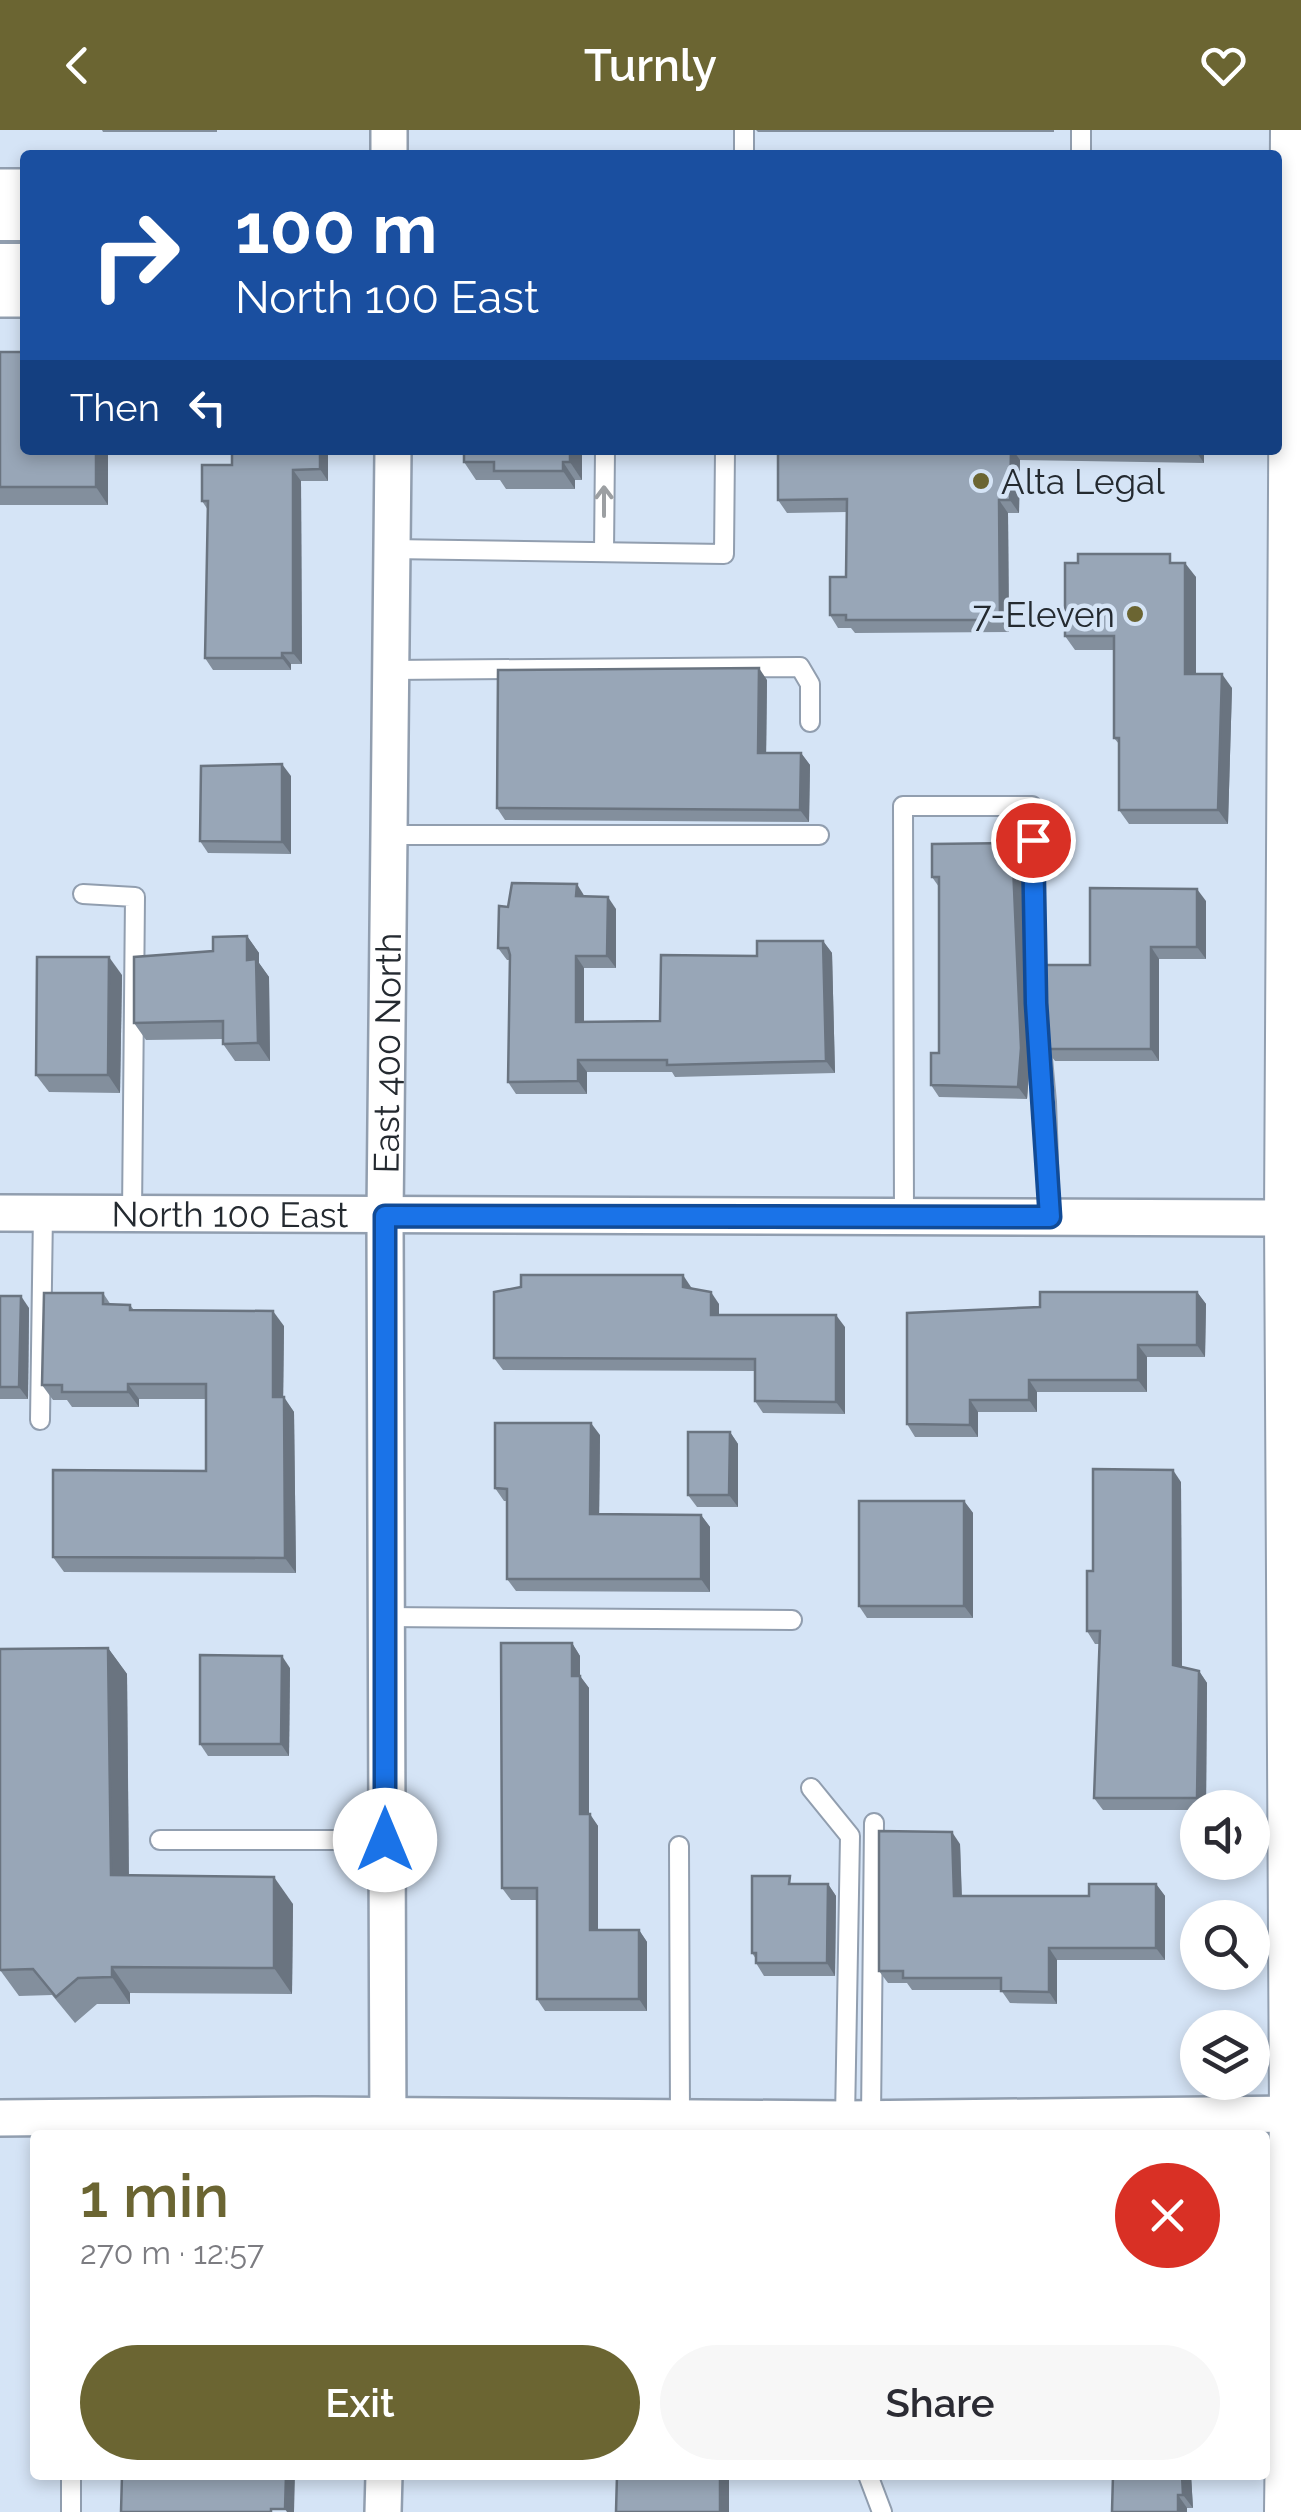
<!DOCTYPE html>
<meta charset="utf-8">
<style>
body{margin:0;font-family:Raleway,sans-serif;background:#f7f7f7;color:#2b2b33;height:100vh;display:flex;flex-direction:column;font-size:38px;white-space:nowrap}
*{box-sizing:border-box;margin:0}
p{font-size:32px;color:#7c7c81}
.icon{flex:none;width:55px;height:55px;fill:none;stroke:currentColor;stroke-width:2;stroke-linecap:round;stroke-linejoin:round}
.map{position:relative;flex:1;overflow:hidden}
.sheet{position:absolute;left:30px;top:2000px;width:1240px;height:350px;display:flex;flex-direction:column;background:#fff;border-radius:10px;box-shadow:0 5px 15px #0003}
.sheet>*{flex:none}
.top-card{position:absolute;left:20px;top:20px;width:1262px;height:305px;border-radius:10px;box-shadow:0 5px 15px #0003;background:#1a4fa0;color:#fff;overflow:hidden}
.controls{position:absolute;left:1180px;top:1660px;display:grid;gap:20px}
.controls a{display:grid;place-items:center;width:90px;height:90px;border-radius:50%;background:#fff;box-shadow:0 5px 15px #0003;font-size:50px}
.pin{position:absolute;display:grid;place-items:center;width:85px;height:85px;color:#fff;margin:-42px;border:5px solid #fff;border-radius:50%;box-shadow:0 2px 10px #0007}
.me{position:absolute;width:110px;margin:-55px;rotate:0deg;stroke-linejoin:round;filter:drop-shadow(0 0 8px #0008)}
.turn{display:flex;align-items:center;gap:35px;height:210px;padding:0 50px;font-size:45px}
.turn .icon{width:130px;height:130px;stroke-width:2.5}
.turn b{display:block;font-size:70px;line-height:85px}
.then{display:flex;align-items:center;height:95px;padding:0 50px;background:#0003;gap:20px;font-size:38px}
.round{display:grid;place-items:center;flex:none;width:105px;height:105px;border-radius:52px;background:#f7f7f7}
.head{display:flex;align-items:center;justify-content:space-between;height:170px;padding:0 50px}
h1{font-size:60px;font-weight:600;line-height:75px;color:#6b6532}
.action{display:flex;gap:20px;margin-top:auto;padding:20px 50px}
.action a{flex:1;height:115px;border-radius:60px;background:#6b6532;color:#fff;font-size:40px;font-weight:600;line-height:115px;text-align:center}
.action a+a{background:#f7f7f7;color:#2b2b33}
header{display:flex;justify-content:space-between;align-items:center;height:130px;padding:0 50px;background:#6b6532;color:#fff;font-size:45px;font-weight:600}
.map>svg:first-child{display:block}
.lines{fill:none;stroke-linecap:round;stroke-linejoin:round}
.lane-casing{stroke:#919eaf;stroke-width:22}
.street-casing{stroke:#919eaf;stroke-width:40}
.secondary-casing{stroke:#919eaf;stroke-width:52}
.highway-casing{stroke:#919eaf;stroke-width:60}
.lane{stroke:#fff;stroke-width:18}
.street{stroke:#fff;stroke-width:35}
.secondary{stroke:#fff;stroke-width:48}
.highway{stroke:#fff;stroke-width:55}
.wall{fill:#838f9d}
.shaded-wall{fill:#6a7480}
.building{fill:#98a6b7;stroke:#6a7480;stroke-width:2.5}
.oneway{stroke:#9c9fa2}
.route-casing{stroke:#114b97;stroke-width:25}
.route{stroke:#1a73e8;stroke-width:18}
.poi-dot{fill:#6b6532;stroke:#d5e4f6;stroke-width:4}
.labels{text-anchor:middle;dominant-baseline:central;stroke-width:9;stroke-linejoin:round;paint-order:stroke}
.poi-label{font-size:35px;fill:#242a30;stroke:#d5e4f6;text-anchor:start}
.street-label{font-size:35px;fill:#242a30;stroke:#d5e4f6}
</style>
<header><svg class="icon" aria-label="back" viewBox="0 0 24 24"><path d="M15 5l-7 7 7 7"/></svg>Turnly<svg class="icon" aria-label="heart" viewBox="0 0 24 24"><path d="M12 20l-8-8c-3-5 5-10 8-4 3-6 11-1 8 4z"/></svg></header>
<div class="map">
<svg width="1301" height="2382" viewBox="0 0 1301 2382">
<rect width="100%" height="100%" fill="#d5e4f6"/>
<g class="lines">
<defs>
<g id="lane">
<polyline points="744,25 744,0"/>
<polyline points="1081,25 1081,0"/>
<polyline points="0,101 25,101"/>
<polyline points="0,123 25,123"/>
<polyline points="391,419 724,424 725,320"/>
<polyline points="604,422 605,320"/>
<polyline points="390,540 800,537 810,554 810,592"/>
<polyline points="389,705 819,705"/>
<polyline points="83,764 135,767 132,1084"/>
<polyline points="904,1087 903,676 1032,676 1037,873 1046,972 1050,1087"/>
<polyline points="40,1290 43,1083"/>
<polyline points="385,1487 792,1490"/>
<polyline points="811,1658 850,1706 845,1989"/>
<polyline points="160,1710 385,1710"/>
<polyline points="679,1716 680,1989"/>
<polyline points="871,1988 874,1693"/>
<polyline points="71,2345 71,2382"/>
<polyline points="868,2345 882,2382"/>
</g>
<g id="street">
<polyline points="389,25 389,0"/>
<path id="s1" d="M0,1083L1301,1088"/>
<polyline points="0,1988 315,1985 845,1989 1301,1984"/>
<path id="s2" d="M388,2005L385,1086L393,320"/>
<polyline points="383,2382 384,2345"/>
</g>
<polyline id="secondary" points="1289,2382 1294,1984 1289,1087 1295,0"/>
<g id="highway">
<polyline points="1278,59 1301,59"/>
<polyline points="0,67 25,67"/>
<polyline points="0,159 25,159"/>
<polyline points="1278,173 1301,173"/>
</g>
</defs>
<use href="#lane" class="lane-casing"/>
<use href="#street" class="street-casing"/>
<use href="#secondary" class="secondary-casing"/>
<use href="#highway" class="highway-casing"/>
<use href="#lane" class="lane"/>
<use href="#street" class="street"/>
<use href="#secondary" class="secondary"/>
<use href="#highway" class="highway"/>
</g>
<g class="wall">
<polygon points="102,0 217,0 217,2 103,2"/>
<polygon points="756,0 1054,0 1054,2 758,2"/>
<polygon points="0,222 108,320 108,375 0,375"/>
<polygon points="328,320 328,351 301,351 302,534 291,534 291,540 213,540 205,528 208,380 202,371 232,335"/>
<polygon points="582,320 582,350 575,350 575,359 506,359 500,350 476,350 464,332"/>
<polygon points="778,320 1204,320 1204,333 1020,330 1019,383 1008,383 1009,502 855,503 851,498 838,498 830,485 846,447 847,382 787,383 778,370"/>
<polygon points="1176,433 1196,447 1196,544 1232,558 1228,694 1129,694 1119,680 1119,614 1114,608 1114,520 1075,520 1065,506"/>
<polygon points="767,550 766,623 801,623 810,635 809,692 505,690 497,678"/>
<polygon points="291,646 291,724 208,723 200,711"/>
<polygon points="1012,713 1021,726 1030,931 1027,969 939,967 931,955 939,923 939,757 932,747"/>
<polygon points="585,767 616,779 616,838 584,838 584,892 660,891 757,826 823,811 832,823 835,943 675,947 672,942 587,942 587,964 516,964 508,952 510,830 507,830 498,818 508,777"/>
<polygon points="1206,771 1206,829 1159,829 1159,931 1055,931 1046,919 1090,835"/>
<polygon points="247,806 259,823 259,833 269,847 270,931 235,931 223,914 223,909 146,910 134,893 213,821"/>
<polygon points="122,845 120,963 49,962 36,945"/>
<polygon points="691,1157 719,1174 719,1185 845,1197 845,1284 763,1283 755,1271 755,1241 503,1240 494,1228"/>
<polygon points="1197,1162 1206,1174 1205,1227 1147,1227 1147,1262 1037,1262 1037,1282 978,1282 978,1307 915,1307 907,1294 1040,1177"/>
<polygon points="103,1163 111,1175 130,1175 134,1180 284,1196 283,1267 294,1282 296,1443 64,1442 53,1427 206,1341 206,1269 139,1269 139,1277 72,1277 67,1270 53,1270 42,1255"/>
<polygon points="0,1166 29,1178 28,1269 0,1269"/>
<polygon points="730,1302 738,1314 738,1377 697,1377 688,1365"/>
<polygon points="600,1305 599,1384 701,1385 710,1397 710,1462 516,1461 507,1449 507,1371 504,1371 495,1358"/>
<polygon points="1181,1352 1182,1537 1199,1541 1207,1553 1206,1678 1198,1678 1198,1680 1103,1680 1094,1668 1100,1514 1095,1514 1087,1501 1093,1441"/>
<polygon points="964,1371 973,1383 973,1488 867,1488 859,1476"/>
<polygon points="572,1513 580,1526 580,1546 589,1558 589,1684 598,1696 598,1800 639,1800 647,1812 647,1881 545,1881 537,1869 537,1770 511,1770 502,1758"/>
<polygon points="108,1518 127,1544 129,1746 293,1774 292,1864 130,1863 130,1874 97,1874 75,1893 52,1865 19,1866 0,1840"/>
<polygon points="290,1538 289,1626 208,1626 200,1614"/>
<polygon points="960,1714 962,1766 1089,1766 1156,1754 1165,1766 1165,1830 1057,1830 1057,1874 1010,1873 1001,1860 912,1860 907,1853 888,1853 879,1841"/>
<polygon points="828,1754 836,1766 835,1846 764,1846 756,1833 756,1829 752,1823"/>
<polygon points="1113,2345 1191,2345 1193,2378 1187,2378 1187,2382"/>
</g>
<g class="shaded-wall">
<polygon points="96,320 108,320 108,375 96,357"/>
<polygon points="320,320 328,320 328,351 320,339"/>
<polygon points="570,320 582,320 582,350 570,332"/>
<polygon points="1011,320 1013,320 1020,330 1019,383 1010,370"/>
<polygon points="1195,320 1204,320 1204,333"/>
<polygon points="563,332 575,350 575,359 563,341"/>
<polygon points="293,340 301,351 302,534 293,523"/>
<polygon points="999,370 1008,383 1009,502 1000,490"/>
<polygon points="1185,433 1196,447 1196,558 1185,544"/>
<polygon points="282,523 291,534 291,540 282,528"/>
<polygon points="759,538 767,550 766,635 758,623"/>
<polygon points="1222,544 1232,558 1228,694 1218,680"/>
<polygon points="801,623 810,635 809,692 800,680"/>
<polygon points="282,634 291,646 291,724 282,712"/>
<polygon points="1012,713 1021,726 1030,931 1027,969 1018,957"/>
<polygon points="577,754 585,767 576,766"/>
<polygon points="1197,759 1206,771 1206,829 1197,817"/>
<polygon points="608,767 616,779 616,838 607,826"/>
<polygon points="247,806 259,823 259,833 269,847 270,931 258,913 247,830"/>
<polygon points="823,811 832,823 835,943 826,931"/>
<polygon points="1151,817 1159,829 1159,931 1151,919"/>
<polygon points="576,826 584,838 584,904 576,892"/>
<polygon points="109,827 122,845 120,963 108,945"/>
<polygon points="578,930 587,942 587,964 578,951"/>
<polygon points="683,1145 691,1157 691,1169 683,1157"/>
<polygon points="711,1162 719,1174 719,1197 711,1185"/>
<polygon points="1197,1162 1206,1174 1205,1227 1197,1215"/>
<polygon points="21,1166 29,1178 28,1269 19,1257"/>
<polygon points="273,1181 284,1196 283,1282 273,1267"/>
<polygon points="836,1185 845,1197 845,1284 836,1272"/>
<polygon points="1138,1215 1147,1227 1147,1262 1138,1250"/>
<polygon points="1029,1250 1037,1262 1037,1282 1029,1270"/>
<polygon points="128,1254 139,1269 139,1277 128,1262"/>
<polygon points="284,1267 294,1282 296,1443 285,1428"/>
<polygon points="970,1270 978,1282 978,1307 970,1295"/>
<polygon points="591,1293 600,1305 599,1397 590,1384"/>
<polygon points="730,1302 738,1314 738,1377 729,1365"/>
<polygon points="1173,1340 1181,1352 1182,1547 1173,1535"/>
<polygon points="964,1371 973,1383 973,1488 964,1476"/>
<polygon points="701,1385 710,1397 710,1462 701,1449"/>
<polygon points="572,1513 580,1526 580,1558 572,1546"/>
<polygon points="108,1518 127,1544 129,1772 111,1745"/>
<polygon points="282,1526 290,1538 289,1626 281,1614"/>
<polygon points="1199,1541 1207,1553 1206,1678 1204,1678 1197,1668"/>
<polygon points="580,1546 589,1558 589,1696 580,1684"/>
<polygon points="590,1684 598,1696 598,1812 590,1800"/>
<polygon points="952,1702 960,1714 962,1778 954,1766"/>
<polygon points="274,1747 293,1774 292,1864 274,1838"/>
<polygon points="828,1754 836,1766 835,1846 827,1833"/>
<polygon points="1156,1754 1165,1766 1165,1830 1156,1818"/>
<polygon points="639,1800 647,1812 647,1881 639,1869"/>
<polygon points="1049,1818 1057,1830 1057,1874 1049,1862"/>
<polygon points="112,1837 130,1863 130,1874 112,1847"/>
<polygon points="286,2345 295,2345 294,2382 287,2382 285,2379"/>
<rect x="720" y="2345" width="9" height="37"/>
<polygon points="1182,2345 1191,2345 1193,2378 1183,2365"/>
<polygon points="1178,2365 1187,2378 1187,2382 1178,2382"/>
</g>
<g class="building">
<polygon points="0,222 25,222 25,320 96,320 96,357 0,357"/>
<polygon points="232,320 320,320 320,339 293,340 293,523 282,523 282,528 205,528 208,371 202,371 202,335 232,335"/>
<polygon points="464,320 570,320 570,332 563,332 563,341 494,341 494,332 464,332"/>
<polygon points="778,320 1011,320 1010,370 999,370 1000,490 846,490 846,485 830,485 830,447 846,447 847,369 778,370"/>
<polygon points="1078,424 1170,424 1170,433 1185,433 1185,544 1222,544 1218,680 1119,680 1119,608 1114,608 1114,506 1065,506 1065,433 1078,433"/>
<polygon points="759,538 758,623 801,623 800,680 497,678 498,540"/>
<polygon points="282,634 282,712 200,711 201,636"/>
<polygon points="1012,713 1021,918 1018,957 931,955 931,923 939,923 939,747 932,747 932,714"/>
<polygon points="512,753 577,754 576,766 608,767 607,826 576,826 576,892 660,891 661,825 757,826 757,811 823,811 826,931 667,935 667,930 578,930 578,951 508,952 510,825 508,818 498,818 499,776 508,777"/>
<polygon points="1090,758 1197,759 1197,817 1151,817 1151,919 1046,919 1040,835 1090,835"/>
<polygon points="247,806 247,830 256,829 258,913 223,914 223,891 134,893 134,827 213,821 213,807"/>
<polygon points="37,827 109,827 108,945 36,945"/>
<polygon points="521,1145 683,1145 683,1157 711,1162 711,1185 836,1185 836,1272 755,1271 755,1229 494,1228 494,1162 521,1157"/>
<polygon points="1040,1162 1197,1162 1197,1215 1138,1215 1138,1250 1029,1250 1029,1270 970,1270 970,1295 907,1294 907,1183 1040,1177"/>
<polygon points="44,1163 103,1163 103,1174 130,1175 130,1180 273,1181 273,1267 284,1267 285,1428 53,1427 53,1340 206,1341 206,1254 128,1254 128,1262 62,1262 62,1255 42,1255"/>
<polygon points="0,1166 21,1166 19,1257 0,1257"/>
<polygon points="495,1293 591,1293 590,1384 701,1385 701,1449 507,1449 507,1359 495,1358"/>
<polygon points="688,1302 730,1302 729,1365 688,1365"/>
<polygon points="1093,1339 1173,1340 1173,1535 1199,1541 1197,1668 1094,1668 1100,1501 1087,1501 1087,1441 1093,1441"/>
<rect x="859" y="1371" width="105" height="105"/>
<polygon points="501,1513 572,1513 572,1546 580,1546 580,1684 590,1684 590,1800 639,1800 639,1869 537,1869 537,1758 502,1758"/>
<polygon points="108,1518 111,1745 274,1747 274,1838 112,1837 112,1847 78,1848 56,1867 33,1839 0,1840 0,1519"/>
<polygon points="200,1525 282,1526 281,1614 200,1614"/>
<polygon points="879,1701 952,1702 954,1766 1089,1766 1089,1754 1156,1754 1156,1818 1049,1818 1049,1862 1001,1861 1001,1848 903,1848 903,1841 879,1841"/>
<polygon points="752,1746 790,1746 789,1754 828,1754 827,1833 756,1833 756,1823 752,1823"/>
<polygon points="122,2345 286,2345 285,2379 271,2379 271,2382 121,2382"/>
<polygon points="617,2345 720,2345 720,2382 616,2382"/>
<polygon points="1113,2345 1182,2345 1183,2365 1178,2365 1178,2382 1112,2382"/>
</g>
<defs><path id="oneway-shaft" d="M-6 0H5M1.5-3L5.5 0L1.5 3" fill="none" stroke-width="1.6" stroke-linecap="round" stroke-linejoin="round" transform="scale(2.5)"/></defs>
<use class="oneway" href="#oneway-shaft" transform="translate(604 371) rotate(-90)"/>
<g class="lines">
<defs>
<polyline id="route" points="385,1710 385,1086 1050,1087 1036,873 1033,710"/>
</defs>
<use href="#route" class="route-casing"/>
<use href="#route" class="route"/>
</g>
<g class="poi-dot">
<circle cx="981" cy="351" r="10"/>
<circle cx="1135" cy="484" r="10"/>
</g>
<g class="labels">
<g class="poi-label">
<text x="1001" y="351">Alta Legal</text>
<text x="1115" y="484" text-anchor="end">7-Eleven</text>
</g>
<g class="street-label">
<text stroke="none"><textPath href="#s2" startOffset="1082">East 400 North</textPath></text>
<text stroke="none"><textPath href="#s1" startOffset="230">North 100 East</textPath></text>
</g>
</g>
</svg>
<div class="controls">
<a><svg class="icon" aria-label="sound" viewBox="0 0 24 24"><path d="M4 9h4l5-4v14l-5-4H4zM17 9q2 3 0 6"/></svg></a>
<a><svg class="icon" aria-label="search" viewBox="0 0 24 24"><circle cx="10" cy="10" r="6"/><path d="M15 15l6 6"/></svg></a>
<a><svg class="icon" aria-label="layers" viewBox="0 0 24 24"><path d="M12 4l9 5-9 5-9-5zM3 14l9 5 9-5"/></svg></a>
</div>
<div class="pin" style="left:1033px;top:710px;background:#d93025"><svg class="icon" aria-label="arrive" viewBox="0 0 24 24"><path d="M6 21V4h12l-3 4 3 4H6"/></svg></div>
<svg class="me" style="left:385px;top:1710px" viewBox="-20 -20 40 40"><circle r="19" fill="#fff"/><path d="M0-13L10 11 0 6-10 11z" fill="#1a73e8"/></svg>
<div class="top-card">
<div class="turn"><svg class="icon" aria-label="right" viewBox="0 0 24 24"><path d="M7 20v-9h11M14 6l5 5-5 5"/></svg><div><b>100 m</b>North 100 East</div></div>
<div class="then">Then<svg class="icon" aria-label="left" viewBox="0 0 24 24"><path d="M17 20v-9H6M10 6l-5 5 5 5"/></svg></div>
</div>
<section class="sheet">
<div class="head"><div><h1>1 min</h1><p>270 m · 12:57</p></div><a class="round" style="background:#d93025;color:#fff"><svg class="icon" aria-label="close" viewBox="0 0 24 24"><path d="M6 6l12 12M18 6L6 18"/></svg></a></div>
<div class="action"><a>Exit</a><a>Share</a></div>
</section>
</div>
